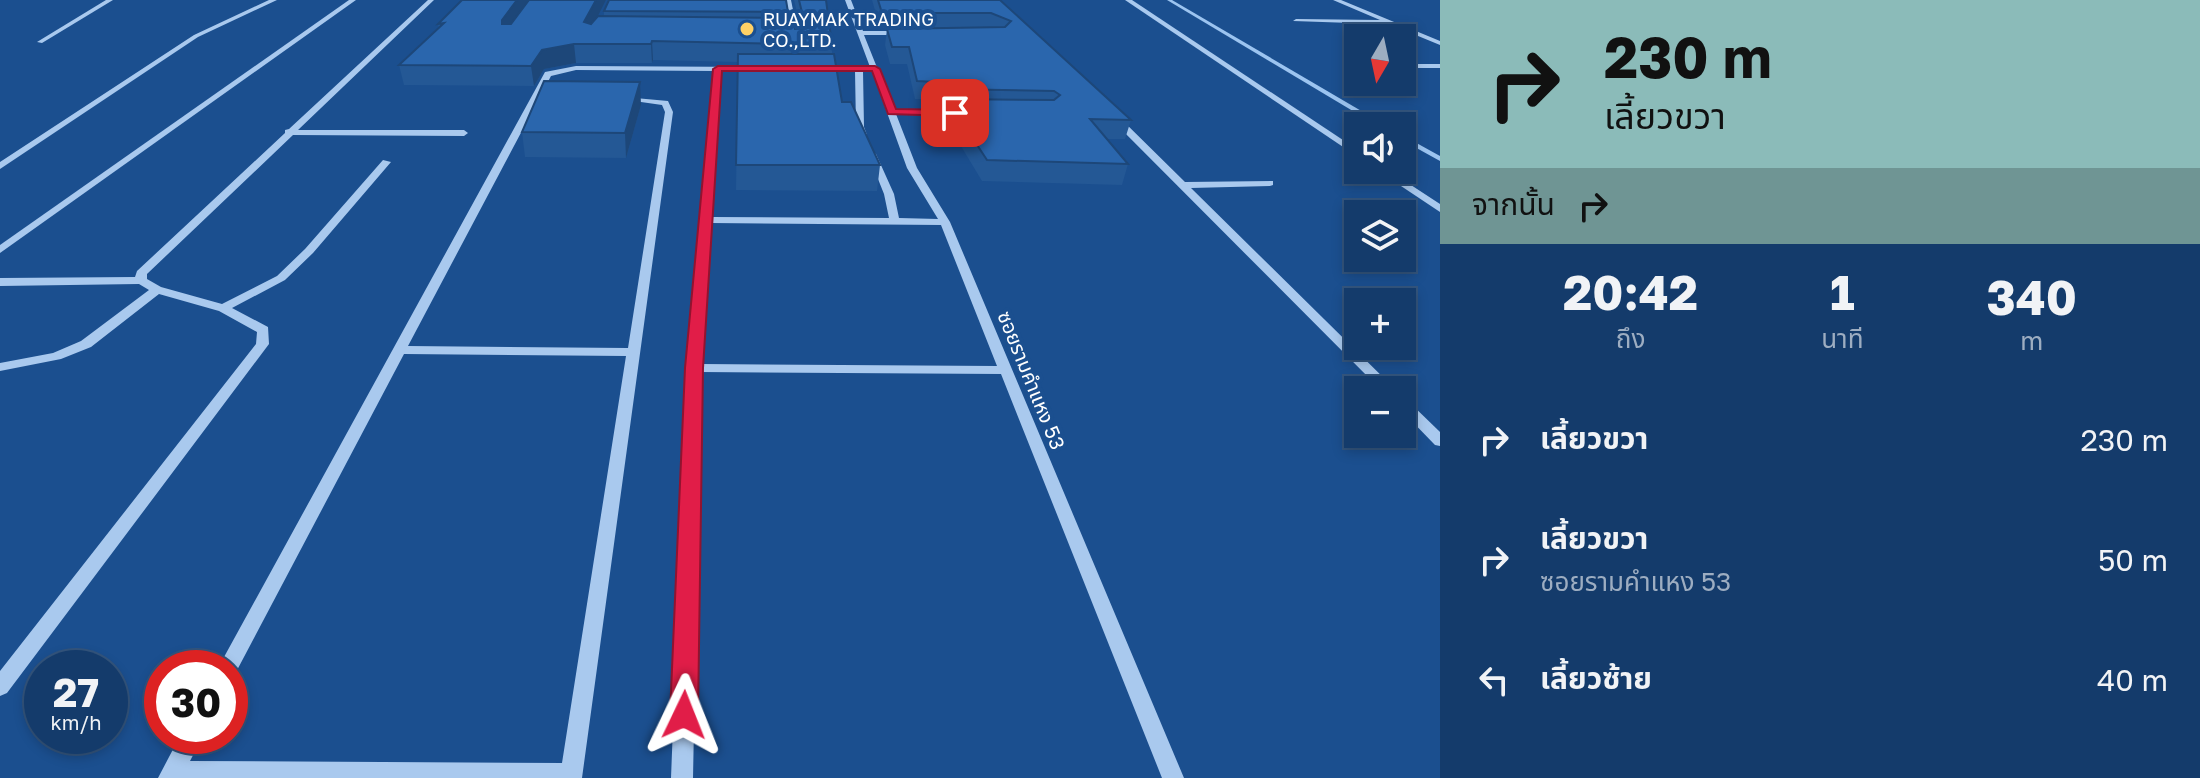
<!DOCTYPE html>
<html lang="th">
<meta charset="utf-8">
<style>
body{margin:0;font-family:"Golos Text","Noto Sans Thai",sans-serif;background:#214673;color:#f1f3f6;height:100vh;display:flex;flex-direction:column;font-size:30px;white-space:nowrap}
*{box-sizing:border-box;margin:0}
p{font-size:26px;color:#9dadc1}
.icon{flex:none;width:44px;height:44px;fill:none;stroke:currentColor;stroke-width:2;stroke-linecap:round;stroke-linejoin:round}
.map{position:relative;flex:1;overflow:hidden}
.drawer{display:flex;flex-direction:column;background:#143b6b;width:760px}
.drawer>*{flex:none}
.banner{background:#8bbbb9;color:#111;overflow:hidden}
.needle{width:52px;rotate:189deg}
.tools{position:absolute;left:1344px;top:24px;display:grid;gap:16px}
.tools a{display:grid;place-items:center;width:72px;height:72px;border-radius:0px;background:#143b6b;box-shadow:0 4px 12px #0003,0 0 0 2px #33557e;font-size:40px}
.speed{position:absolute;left:24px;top:650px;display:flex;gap:16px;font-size:40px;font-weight:700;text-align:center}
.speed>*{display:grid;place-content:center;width:104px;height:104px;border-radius:50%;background:#143b6b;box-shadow:0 4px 12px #0003,0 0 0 2px #33557e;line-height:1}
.speed small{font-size:20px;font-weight:400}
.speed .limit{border:12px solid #d22;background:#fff;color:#111}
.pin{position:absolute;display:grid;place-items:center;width:68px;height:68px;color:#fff;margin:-34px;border-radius:16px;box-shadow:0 4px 12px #0006}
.me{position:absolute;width:88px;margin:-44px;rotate:2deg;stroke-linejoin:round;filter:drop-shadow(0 0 6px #0008)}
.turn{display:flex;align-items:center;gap:28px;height:168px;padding:0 32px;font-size:36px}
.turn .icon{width:104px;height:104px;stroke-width:2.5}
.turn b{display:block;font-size:56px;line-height:68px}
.then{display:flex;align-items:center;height:76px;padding:0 32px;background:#0003;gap:16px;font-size:30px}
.eta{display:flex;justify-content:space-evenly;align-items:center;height:136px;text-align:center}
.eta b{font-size:48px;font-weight:700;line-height:56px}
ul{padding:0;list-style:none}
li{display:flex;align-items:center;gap:24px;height:120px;padding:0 32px}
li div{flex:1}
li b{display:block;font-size:30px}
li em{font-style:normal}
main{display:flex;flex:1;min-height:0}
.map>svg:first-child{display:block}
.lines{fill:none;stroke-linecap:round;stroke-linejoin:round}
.stream{fill:#9cc4f0;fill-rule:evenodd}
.minor{fill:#a9c9ee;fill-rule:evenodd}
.wall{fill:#245895}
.shaded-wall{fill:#1d4779}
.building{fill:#2a66ad;stroke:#1d4779;stroke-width:2}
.route{fill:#e11d48;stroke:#92132f;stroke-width:2}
.poi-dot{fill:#ffd166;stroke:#1b4f8f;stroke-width:3}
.labels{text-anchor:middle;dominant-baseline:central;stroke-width:8;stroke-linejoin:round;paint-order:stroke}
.far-poi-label{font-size:18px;fill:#fff;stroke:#1b4f8f;text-anchor:start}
.street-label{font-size:20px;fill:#fff;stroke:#1b4f8f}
</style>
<main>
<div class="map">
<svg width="1440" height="778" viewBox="0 0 1440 778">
<rect width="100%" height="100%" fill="#1b4f8f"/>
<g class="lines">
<g class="stream">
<polygon points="1167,0 1172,0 1387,126 1378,126"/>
<polygon points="1402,135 1440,156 1440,161 1402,140"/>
</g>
<g class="minor">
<polygon points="106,0 113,0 42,43 37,42"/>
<polygon points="269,0 277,0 198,37 0,169 0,162 194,35"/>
<polygon points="349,0 356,0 0,253 0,245"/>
<polygon points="428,0 434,0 298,130 464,130 468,133 464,136 293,135 147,274 147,279 161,287 222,304 277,276 305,249 383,160 391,162 313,253 285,280 232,308 268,327 269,344 7,693 0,696 0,671 256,344 257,332 219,311 159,294 91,347 61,359 0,371 0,363 53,353 81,341 149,290 139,284 0,286 0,278 135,277 137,271 285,133 285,130 289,129"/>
<polygon points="785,0 791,0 800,45 795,44"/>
<path d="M845,0H851L863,31H903L906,33L903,35H864L894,110L963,111L967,113L963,115L896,114L917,168L950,222L1184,778H1162L1001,374L701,372L693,778H671L687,368L714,71L576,70L551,76L408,346L628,348L665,112L662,105L620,99L624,97L668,101L673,112L582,778H158L180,736H203L190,761L562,763L626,356L404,354L235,674L230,676V668H218L545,72L576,66L759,67L756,71H721L711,217L889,218L884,194L868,154L872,151L876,154L894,194L899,218L938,219L907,168L872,71H863L864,127L867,135L863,138L859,135L856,127L855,71H817L813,69L817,67H870ZM711,223L941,225L997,366L701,364Z"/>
<polygon points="1125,0 1132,0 1358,150 1358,157"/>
<polygon points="1333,0 1341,0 1440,41 1440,45 1384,22 1381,24 1293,21 1296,19 1380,20"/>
<polygon points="1346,64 1358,64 1358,68 1344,67"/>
<rect x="1402" y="64" width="38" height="4"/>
<polygon points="1111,115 1117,115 1185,182 1273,181 1273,185 1270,186 1191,188 1396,390 1381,390 1111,119"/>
<polygon points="1377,170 1388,170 1440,204 1440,212"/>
<polygon points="1402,399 1407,400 1440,432 1440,446 1435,445 1402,411"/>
</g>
</g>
<g class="wall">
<polygon points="606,0 597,18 604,16 604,11 788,12 788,18 795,29 801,29 794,0 826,0 832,45 832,54 842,102 880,165 877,191 736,190 738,62 653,60 652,63 576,63 544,69 534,86 404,85 399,65 439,28 438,24"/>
<polygon points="872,0 1000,0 1131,120 1125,139 1106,139 1128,164 1122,185 982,181 944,118 946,108 938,108 933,99 915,99 907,64 890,64 885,45 887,29 958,28 880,28"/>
<polygon points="641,105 626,158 525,157 522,132"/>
</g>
<g class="shaded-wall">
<polygon points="517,0 530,0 505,38 502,20"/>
<polygon points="596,0 606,0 586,40 584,22"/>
<polygon points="652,41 653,60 652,63 651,44"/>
<polygon points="574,44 576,63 544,69 534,86 531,66 542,50"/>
<polygon points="640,82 641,105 626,158 625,133"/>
</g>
<g class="building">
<polygon points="462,0 517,0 502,20 502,24 511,24 529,0 596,0 584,22 591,24 598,16 791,18 795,29 803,29 805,25 799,0 826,0 832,45 652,41 651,44 574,44 542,50 531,66 399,65 444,23 438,24"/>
<polygon points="609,0 786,0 788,12 604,11"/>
<polygon points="878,0 1000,0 1131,120 1090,119 1128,164 987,160 947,99 1054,100 1060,95 1054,91 941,89 936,82 917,81 909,47 892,47 887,29 1005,27 1011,21 991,13 882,13"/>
<polygon points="738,54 834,54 842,102 851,102 880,165 736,165"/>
<polygon points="544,81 640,82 625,133 522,132"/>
</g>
<polygon class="route" points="718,66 875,66 880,69 896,109 955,110 960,113 955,116 888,114 872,71 722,71 703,368 698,715 694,724 684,728 674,724 670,715 685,368 713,69"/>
<circle class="poi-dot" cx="747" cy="29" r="8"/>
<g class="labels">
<g class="far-poi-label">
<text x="763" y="19">RUAYMAK TRADING<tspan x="763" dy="21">CO.,LTD.</tspan></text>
</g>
<g class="street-label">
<text transform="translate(1032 380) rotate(68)">ซอยรามคำแหง 53</text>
</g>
</g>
</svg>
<div class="tools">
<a><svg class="needle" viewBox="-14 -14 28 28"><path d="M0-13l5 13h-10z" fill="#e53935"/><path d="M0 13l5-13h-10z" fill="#9dadc1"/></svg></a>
<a><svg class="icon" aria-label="sound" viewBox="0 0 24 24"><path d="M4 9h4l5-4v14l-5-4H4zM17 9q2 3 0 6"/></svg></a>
<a><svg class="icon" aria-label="layers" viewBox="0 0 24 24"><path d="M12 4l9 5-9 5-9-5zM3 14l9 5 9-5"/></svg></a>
<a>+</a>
<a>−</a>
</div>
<div class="speed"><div>27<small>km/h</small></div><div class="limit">30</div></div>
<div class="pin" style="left:955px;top:113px;background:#d93025"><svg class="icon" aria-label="arrive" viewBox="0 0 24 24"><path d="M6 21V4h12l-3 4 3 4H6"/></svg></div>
<svg class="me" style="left:684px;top:715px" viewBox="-20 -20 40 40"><path d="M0-17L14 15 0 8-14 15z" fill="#e11d48" stroke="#fff" stroke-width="4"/></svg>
</div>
<section class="drawer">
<div class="banner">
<div class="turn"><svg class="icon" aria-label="right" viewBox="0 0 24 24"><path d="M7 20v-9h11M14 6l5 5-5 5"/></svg><div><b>230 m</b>เลี้ยวขวา</div></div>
<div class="then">จากนั้น<svg class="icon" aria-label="right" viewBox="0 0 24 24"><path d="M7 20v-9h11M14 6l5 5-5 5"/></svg></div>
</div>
<div class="eta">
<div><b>20:42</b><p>ถึง</p></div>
<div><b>1</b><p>นาที</p></div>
<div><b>340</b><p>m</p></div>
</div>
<ul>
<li><svg class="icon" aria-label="right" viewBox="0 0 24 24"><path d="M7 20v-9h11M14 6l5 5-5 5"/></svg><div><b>เลี้ยวขวา</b></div><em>230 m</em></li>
<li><svg class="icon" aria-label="right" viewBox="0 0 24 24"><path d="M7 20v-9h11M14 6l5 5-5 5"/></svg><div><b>เลี้ยวขวา</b><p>ซอยรามคำแหง 53</p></div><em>50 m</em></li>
<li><svg class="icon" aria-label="left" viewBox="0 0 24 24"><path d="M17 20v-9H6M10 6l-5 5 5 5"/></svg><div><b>เลี้ยวซ้าย</b></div><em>40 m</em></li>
</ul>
</section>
</main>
